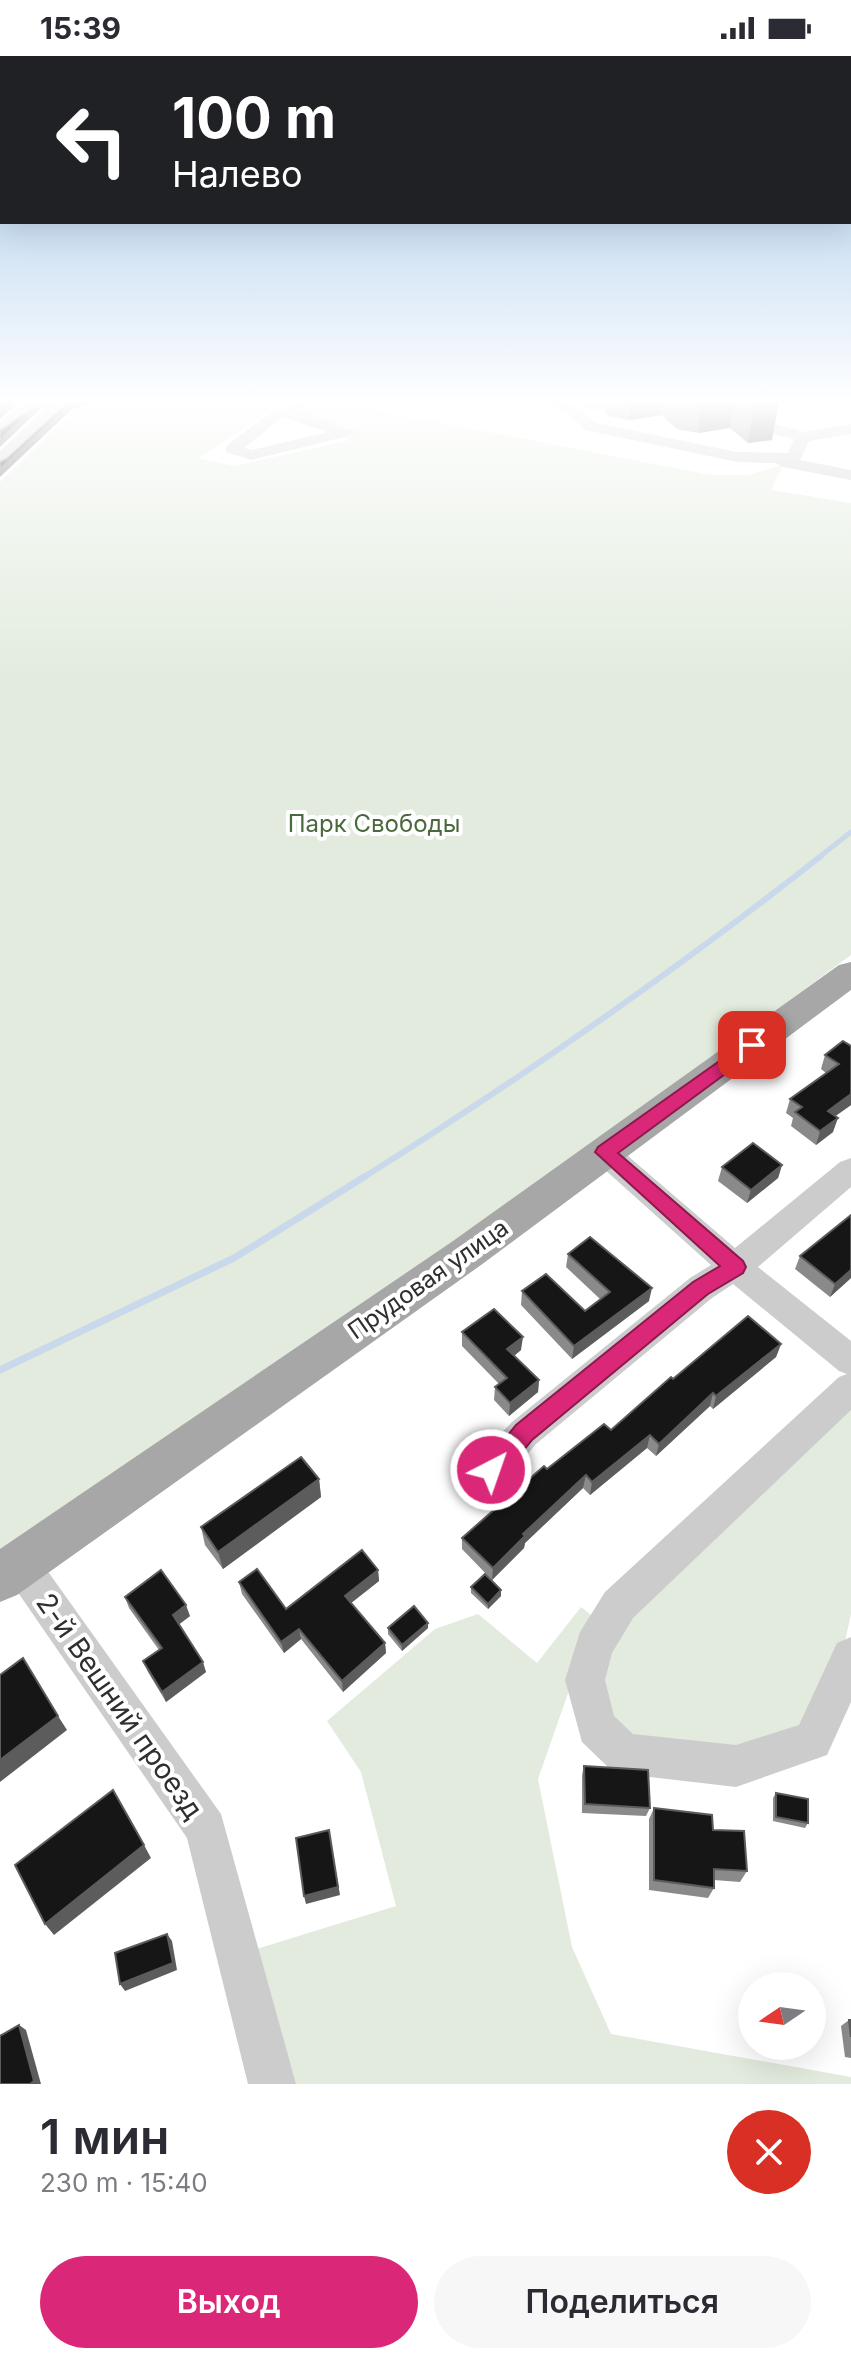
<!DOCTYPE html>
<html lang="ru">
<meta charset="utf-8">
<style>
body{margin:0;font-family:Inter,sans-serif;background:#f7f7f7;color:#2b2b33;height:100vh;display:flex;flex-direction:column;font-size:30px;white-space:nowrap}
*{box-sizing:border-box;margin:0}
p{font-size:26px;color:#7c7c81}
.icon{flex:none;width:44px;height:44px;fill:none;stroke:currentColor;stroke-width:2;stroke-linecap:round;stroke-linejoin:round}
.map{position:relative;height:2028px;overflow:hidden}
.sheet{display:flex;flex-direction:column;background:#fff;flex:1}
.sheet>*{flex:none}
.hud{position:absolute;left:0px;top:0px;width:852px;height:168px;box-shadow:0 8px 32px #0002;background:#202124;color:#fff;overflow:hidden}
.needle{width:52px;rotate:257deg}
.tools{position:absolute;left:738px;top:1916px;display:grid;gap:16px}
.tools a{display:grid;place-items:center;width:88px;height:88px;border-radius:50%;background:#fff;box-shadow:0 8px 32px #0002;font-size:40px}
.pin{position:absolute;display:grid;place-items:center;width:68px;height:68px;color:#fff;margin:-34px;border-radius:16px;box-shadow:0 4px 12px #0006}
.me{position:absolute;width:88px;margin:-44px;rotate:41deg;stroke-linejoin:round;filter:drop-shadow(0 0 6px #0008)}
.turn{display:flex;align-items:center;gap:28px;height:168px;padding:0 40px;font-size:36px}
.turn .icon{width:104px;height:104px;stroke-width:2.5}
.turn b{display:block;font-size:56px;line-height:68px}
.round{display:grid;place-items:center;flex:none;width:84px;height:84px;border-radius:42px;background:#f7f7f7}
.head{display:flex;align-items:center;justify-content:space-between;height:136px;padding:0 40px}
h1{font-size:48px;font-weight:600;line-height:60px}
.action{display:flex;gap:16px;margin-top:auto;padding:16px 40px}
.action a{flex:1;height:92px;border-radius:48px;background:#db2777;color:#fff;font-size:32px;font-weight:600;line-height:92px;text-align:center}
.action a+a{background:#f7f7f7;color:#2b2b33}
.status{display:flex;justify-content:space-between;align-items:center;height:56px;padding:0 40px;background:#fff;direction:ltr}
.status svg{height:22px;fill:currentColor}
.map>svg:first-child{display:block}
.green{fill:#e2ebdd;fill-rule:evenodd}
.lines{fill:none;stroke-linecap:round;stroke-linejoin:round}
.stream-far2{stroke:#c9d9eb;stroke-width:5}
.stream-far1{stroke:#c9d9eb;stroke-width:6}
.stream{stroke:#c9d9eb;stroke-width:7}
.minor{fill:#ccc;fill-rule:evenodd}
.major{fill:#a7a7a7;fill-rule:evenodd}
.wall{fill:#8a8a8a}
.shaded-wall{fill:#5c5c5c}
.building{fill:#161616;stroke:#5c5c5c;stroke-width:2}
.route{fill:#db2777;stroke:#8e194d;stroke-width:2}
.labels{text-anchor:middle;dominant-baseline:central;stroke-width:8;stroke-linejoin:round;paint-order:stroke}
.park-label{font-size:24px;fill:#4b693d;stroke:#fff}
.street-label{font-size:24px;fill:#2f2f2f;stroke:#fff}
.near-street-label{font-size:28px;fill:#2f2f2f;stroke:#fff}
</style>
<div class="status"><b>15:39</b><svg viewBox="0 0 49 12"><path d="M0 12V9h3v3zM5 12V6h3v6zM10 12V3h3v9zM15 12V0h3v12zM26 1h20v11H26zM47 4h2v5h-2z"/></svg></div>
<div class="map">
<svg width="851" height="2028" viewBox="0 0 851 2028">
<rect width="100%" height="100%" fill="#fff"/>
<g class="green">
<path d="M107,343H321L710,419H748L783,409L771,434L851,447V899L514,1148L0,1503V426L73,355ZM273,353L309,371L336,377L350,384L234,410L199,402Z"/>
<polygon points="851,1342 851,1558 844,1590 797,1675 735,1696 637,1684 611,1659 585,1589 538,1723 572,1891 611,1978 851,2021 851,2028 285,2028 253,1894 396,1850 361,1716 327,1665 435,1573 478,1558 537,1607 581,1551 600,1566"/>
</g>
<g class="lines">
<polyline class="stream-far2" points="818,802 851,776"/>
<path class="stream-far1" d="M361,1123C520,1023 673,917 821,800"/>
<polyline class="stream" points="0,1314 234,1202 364,1121"/>
<g class="minor">
<polygon points="0,343 11,343 0,350"/>
<polygon points="23,343 45,343 64,352 6,407 0,409 0,395 45,353 38,351 0,379 0,366 25,346"/>
<path d="M299,343H316L302,355L354,376L352,379L251,404L226,396V390L274,354L287,352ZM283,361L327,376L252,394L244,392Z"/>
<polygon points="528,343 553,343 576,349 596,367 737,396 788,397 794,383 768,377 740,361 699,359 678,343 695,343 707,351 748,353 778,369 804,376 851,368 851,378 809,385 800,404 851,414 851,424 783,411 775,407 737,406 585,374 566,355"/>
<path d="M600,343H645C633,352 590,358 578,349L581,346Z"/>
<polygon points="604,1085 614,1088 735,1192 840,1106 851,1102 851,1131 758,1211 851,1285 851,1354 633,1562 612,1597 605,1624 614,1660 633,1678 736,1689 799,1669 837,1587 851,1581 851,1646 827,1699 736,1731 624,1718 609,1712 582,1686 565,1624 580,1576 605,1536 839,1321 847,1318 839,1315 733,1228 712,1242 536,1388 504,1426 491,1431 478,1426 473,1414 478,1402 512,1366 690,1222 711,1209 594,1104 589,1096 594,1088"/>
<polygon points="21,1491 34,1496 221,1758 296,2028 248,2028 187,1782 8,1522 2,1509 8,1496"/>
</g>
<polygon class="major" points="851,906 851,934 481,1209 17,1539 0,1546 0,1493 453,1185 839,909"/>
</g>
<g class="wall">
<polygon points="606,343 774,343 772,384 748,387 730,372 698,377 677,373 661,359 629,364 609,360 605,356"/>
<polygon points="851,990 851,1049 835,1060 833,1076 816,1089 791,1070 793,1062 786,1057 790,1043 826,1017 821,1013 825,999"/>
<polygon points="782,1109 778,1122 747,1147 718,1125 722,1111"/>
<polygon points="851,1159 851,1222 830,1241 795,1213 800,1200"/>
<polygon points="568,1198 649,1245 572,1303 521,1249 522,1235 585,1255 600,1243 566,1211"/>
<polygon points="462,1276 521,1294 514,1300 539,1324 538,1336 509,1360 494,1344 495,1331 499,1328 462,1290"/>
<polygon points="781,1288 776,1301 713,1353 710,1350 656,1400 647,1392 590,1439 583,1432 525,1487 524,1492 492,1524 462,1493 462,1482 547,1413 611,1374 673,1323"/>
<polygon points="319,1423 321,1441 223,1513 205,1489 201,1471"/>
<polygon points="378,1514 379,1525 351,1547 385,1587 386,1597 343,1636 301,1583 284,1597 242,1538 239,1526 286,1553"/>
<polygon points="471,1531 501,1540 488,1553 471,1537"/>
<polygon points="125,1541 190,1560 179,1568 206,1616 166,1646 148,1616 143,1605 159,1594 129,1552"/>
<polygon points="388,1572 428,1572 402,1595 388,1578"/>
<polygon points="584,1710 650,1752 646,1760 582,1757 582,1719"/>
<polygon points="776,1737 808,1767 805,1772 773,1765 773,1742"/>
<polygon points="654,1752 713,1774 747,1815 740,1826 714,1824 714,1832 708,1842 649,1834 649,1763"/>
<polygon points="849,1964 851,1964 851,2002 845,2001 841,1970"/>
</g>
<g class="shaded-wall">
<polygon points="16,343 21,343 21,345 0,363 0,356"/>
<polygon points="86,343 103,343 71,354 0,421 0,413 70,349"/>
<polygon points="631,343 662,343 661,359 629,364"/>
<polygon points="702,343 735,343 730,372 698,377"/>
<polygon points="779,345 772,384 748,387 754,349"/>
<polygon points="38,349 39,354 0,391 0,384"/>
<polygon points="851,1038 851,1049 823,1069 828,1055"/>
<polygon points="838,1062 833,1076 816,1089 820,1075"/>
<polygon points="782,1109 778,1122 747,1147 751,1134"/>
<polygon points="851,1214 851,1222 830,1241 835,1228"/>
<polygon points="652,1232 649,1245 572,1303 574,1290"/>
<polygon points="523,1281 521,1294 506,1306 507,1293"/>
<polygon points="781,1288 776,1301 713,1353 716,1340"/>
<polygon points="539,1324 538,1336 509,1360 510,1347"/>
<polygon points="713,1337 710,1350 656,1400 659,1388"/>
<polygon points="650,1379 647,1392 590,1439 592,1426"/>
<polygon points="586,1419 583,1432 525,1487 524,1492 492,1524 493,1512 523,1478"/>
<polygon points="319,1423 321,1441 223,1513 218,1496"/>
<polygon points="378,1514 379,1525 346,1551 345,1540"/>
<polygon points="501,1534 501,1540 488,1553 488,1548"/>
<polygon points="186,1549 190,1560 177,1570 173,1559"/>
<polygon points="428,1567 428,1572 402,1595 402,1589"/>
<polygon points="299,1573 301,1583 284,1597 281,1586"/>
<polygon points="385,1587 386,1597 343,1636 342,1625"/>
<polygon points="203,1606 206,1616 166,1646 162,1636"/>
<polygon points="58,1660 67,1674 0,1726 0,1704"/>
<polygon points="329,1774 340,1839 306,1848 304,1840"/>
<polygon points="144,1789 151,1802 54,1879 45,1868"/>
<polygon points="167,1878 172,1885 177,1914 125,1935 120,1928"/>
<polygon points="19,1969 26,1974 41,2028 30,2028"/>
</g>
<g class="building">
<polygon points="6,343 16,343 0,356 0,346"/>
<polygon points="80,343 86,343 70,349 0,413 0,406 7,403 62,352"/>
<polygon points="747,343 774,343 779,345 754,349"/>
<polygon points="38,349 0,384 0,375"/>
<polygon points="843,985 851,990 851,1038 828,1055 838,1062 820,1075 795,1056 802,1051 790,1043 839,1008 825,999"/>
<polygon points="753,1087 782,1109 751,1134 722,1111"/>
<polygon points="851,1159 851,1214 835,1228 800,1200"/>
<polygon points="590,1181 652,1232 574,1290 522,1235 546,1218 585,1255 610,1236 568,1198"/>
<polygon points="494,1253 523,1281 507,1293 539,1324 510,1347 495,1331 507,1322 462,1276"/>
<polygon points="748,1260 781,1288 716,1340 713,1337 659,1388 650,1379 592,1426 586,1419 523,1478 525,1480 493,1512 462,1482 544,1410 547,1413 604,1368 611,1374 671,1321 673,1323"/>
<polygon points="301,1401 319,1423 218,1496 201,1471"/>
<polygon points="362,1494 378,1514 345,1540 385,1587 342,1625 299,1573 281,1586 239,1526 257,1513 286,1553"/>
<polygon points="161,1514 186,1549 173,1559 203,1606 162,1636 143,1605 162,1592 125,1541"/>
<polygon points="485,1518 501,1534 488,1548 471,1531"/>
<polygon points="414,1550 428,1567 402,1589 388,1572"/>
<polygon points="23,1602 58,1660 0,1704 0,1619"/>
<polygon points="584,1710 648,1714 650,1752 585,1748"/>
<polygon points="113,1734 144,1789 45,1868 15,1809"/>
<polygon points="776,1737 808,1743 808,1767 776,1761"/>
<polygon points="654,1752 712,1759 713,1774 744,1775 747,1815 714,1813 714,1832 654,1824"/>
<polygon points="329,1774 338,1831 304,1840 296,1782"/>
<polygon points="167,1878 173,1907 120,1928 115,1897"/>
<polygon points="849,1964 851,1964 851,1981"/>
<polygon points="19,1969 34,2025 30,2028 0,2028 0,1980"/>
</g>
<linearGradient id="sky" x2="0" y2="1"><stop stop-color="#9bc3e9"/><stop offset="0.55" stop-color="#fff"/><stop offset="1" stop-color="#fff" stop-opacity="0"/></linearGradient>
<rect width="851" height="627" fill="url(#sky)"/>
<polygon class="route" points="752,982 761,989 759,993 618,1097 743,1205 746,1211 743,1217 708,1238 532,1384 500,1422 491,1425 483,1422 480,1414 516,1369 693,1226 720,1210 595,1096 598,1091"/>
<g class="labels">
<g class="park-label">
<text x="374" y="767">Парк Свободы</text>
</g>
<g class="street-label">
<text transform="translate(428 1223) rotate(-35)">Прудовая улица</text>
</g>
<g class="near-street-label">
<text transform="translate(120 1650) rotate(55)">2-й Вешний проезд</text>
</g>
</g>
</svg>
<div class="tools">
<a><svg class="needle" viewBox="-14 -14 28 28"><path d="M0-13l5 13h-10z" fill="#e53935"/><path d="M0 13l5-13h-10z" fill="#7c7c81"/></svg></a>
</div>
<div class="pin" style="left:752px;top:989px;background:#d93025"><svg class="icon" aria-label="arrive" viewBox="0 0 24 24"><path d="M6 21V4h12l-3 4 3 4H6"/></svg></div>
<svg class="me" style="left:491px;top:1414px" viewBox="-20 -20 40 40"><circle r="17" fill="#db2777" stroke="#fff" stroke-width="3"/><path d="M0-11L8 9 0 5-8 9z" fill="#fff"/></svg>
<div class="hud">
<div class="turn"><svg class="icon" aria-label="left" viewBox="0 0 24 24"><path d="M17 20v-9H6M10 6l-5 5 5 5"/></svg><div><b>100 m</b>Налево</div></div>
</div>
</div>
<section class="sheet">
<div class="head"><div><h1>1 мин</h1><p>230 m · 15:40</p></div><a class="round" style="background:#d93025;color:#fff"><svg class="icon" aria-label="close" viewBox="0 0 24 24"><path d="M6 6l12 12M18 6L6 18"/></svg></a></div>
<div class="action"><a>Выход</a><a>Поделиться</a></div>
</section>
